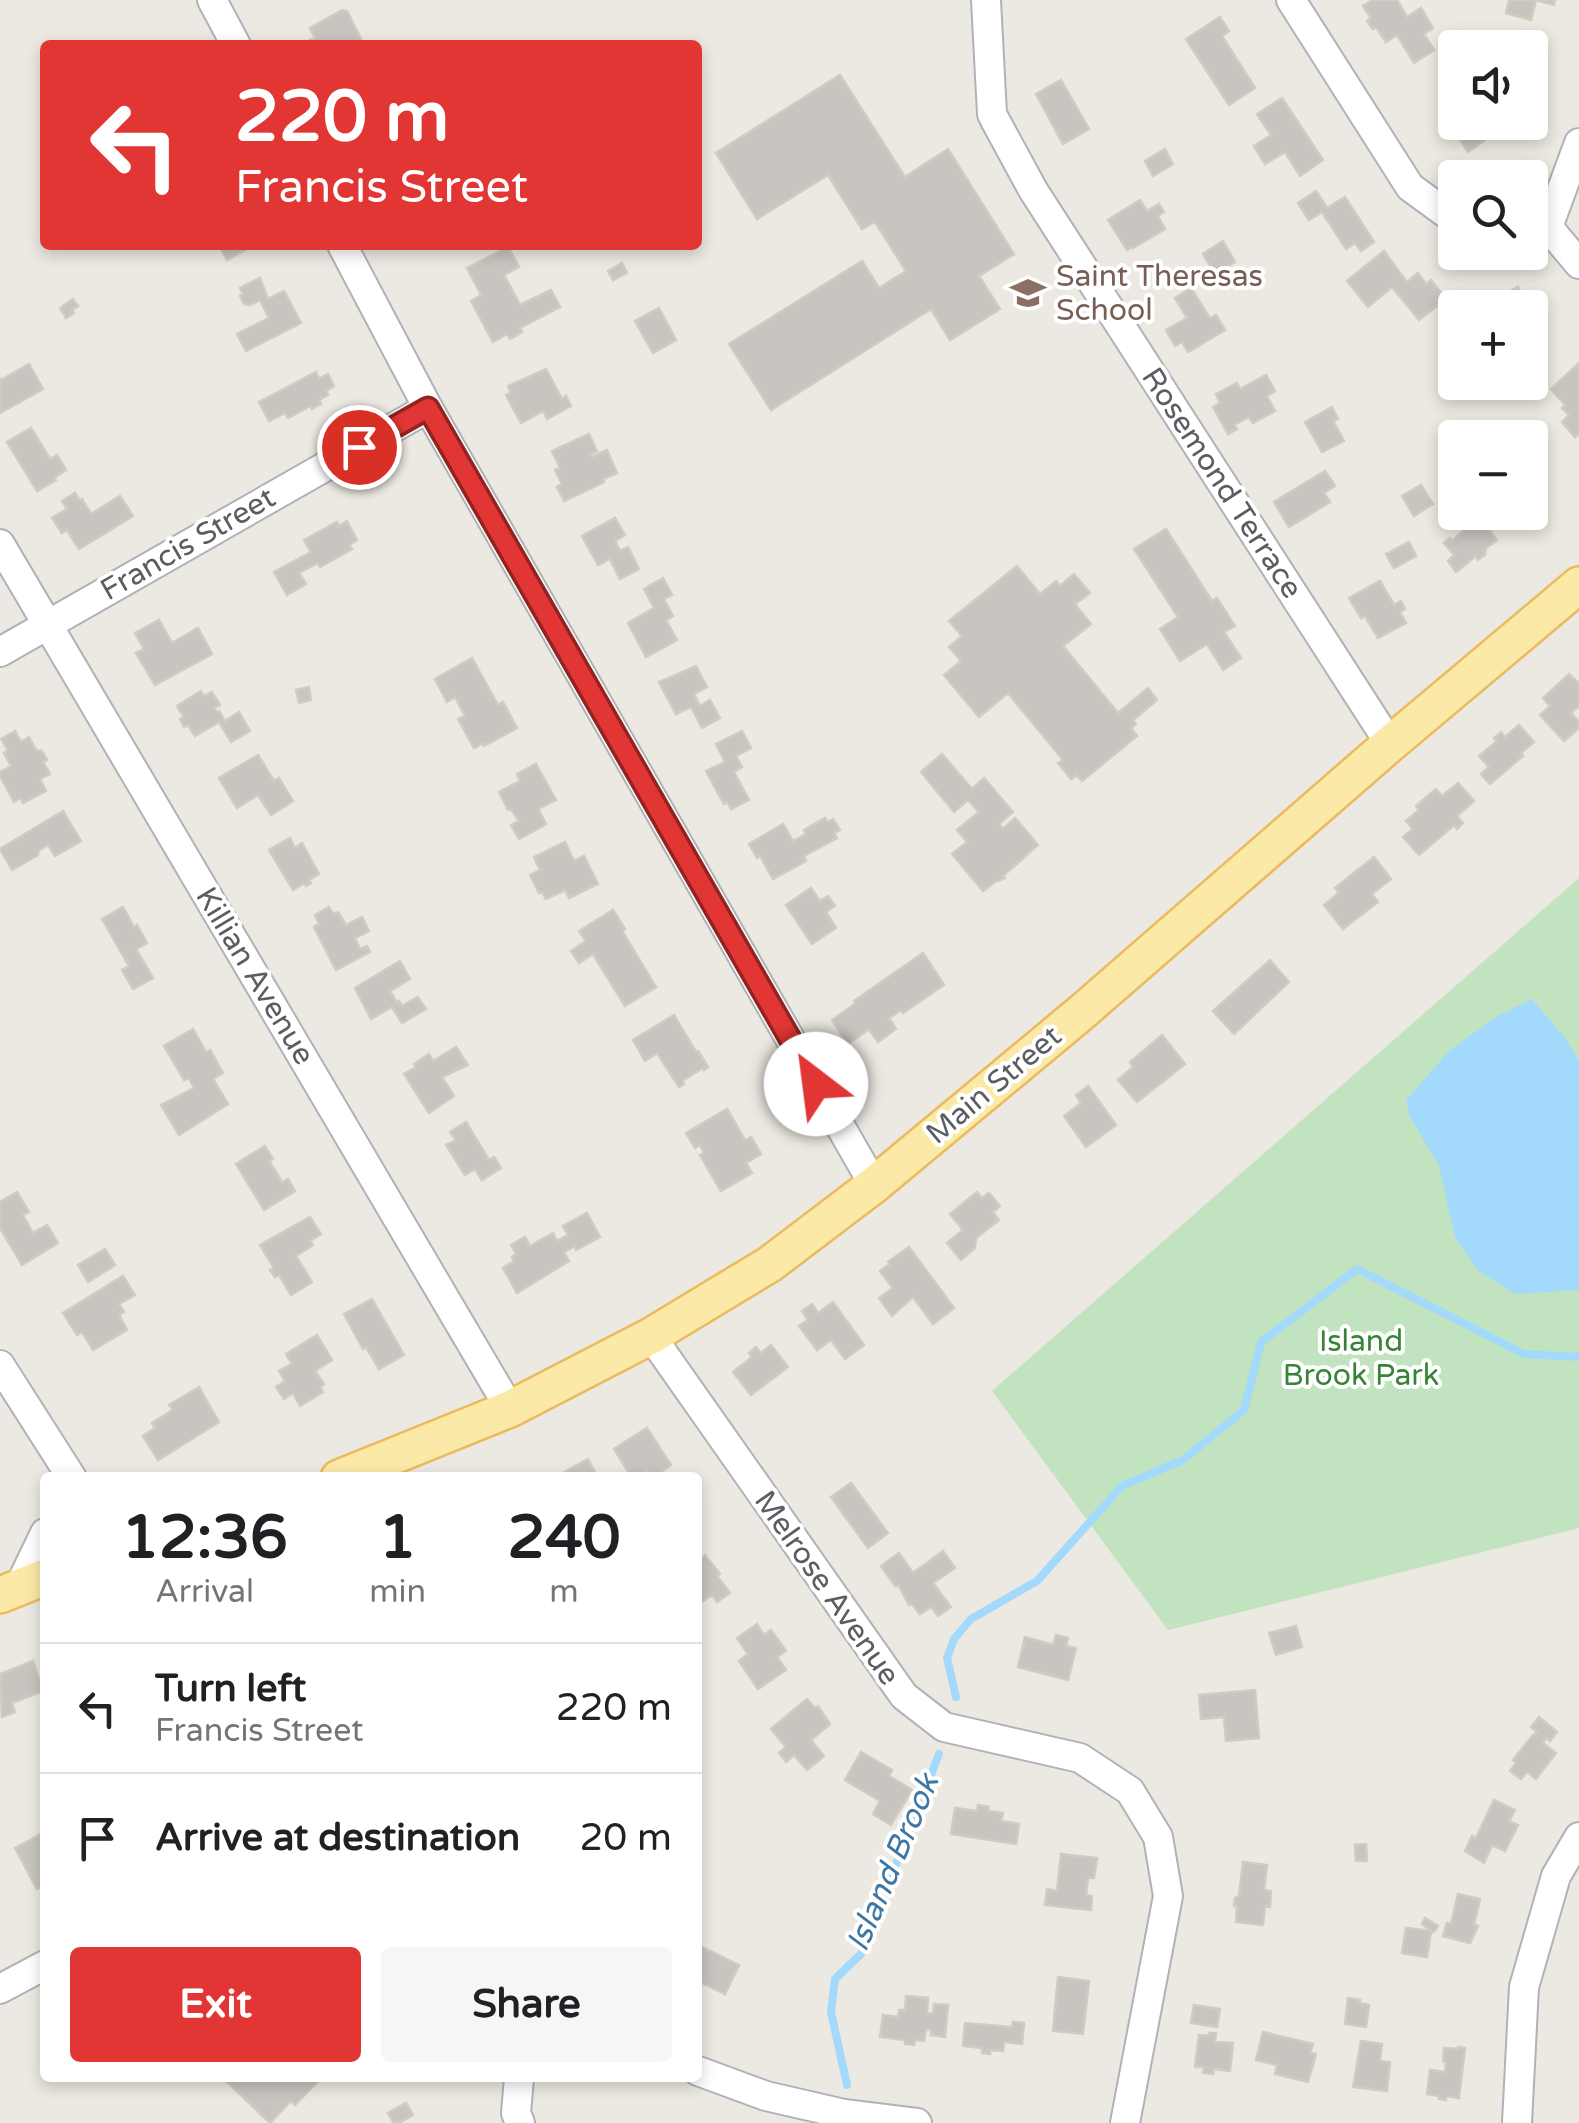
<!DOCTYPE html>
<meta charset="utf-8">
<style>
body{margin:0;font-family:"Varela Round",sans-serif;background:#f6f6f6;color:#202124;height:100vh;display:flex;flex-direction:column;font-size:38px;white-space:nowrap}
*{box-sizing:border-box;margin:0}
p{font-size:32px;color:#757577}
.icon{flex:none;width:55px;height:55px;fill:none;stroke:currentColor;stroke-width:2;stroke-linecap:round;stroke-linejoin:round}
.map{position:relative;flex:1;overflow:hidden}
.details{position:absolute;left:40px;top:1472px;width:662px;height:610px;display:flex;flex-direction:column;background:#fff;border-radius:10px;box-shadow:0 5px 15px #0003}
.details>*{flex:none}
.top-card{position:absolute;left:40px;top:40px;width:662px;height:210px;border-radius:10px;box-shadow:0 5px 15px #0003;background:#e13633;color:#fff;overflow:hidden}
.tools{position:absolute;left:1438px;top:30px;display:grid;gap:20px}
.tools a{display:grid;place-items:center;width:110px;height:110px;border-radius:10px;background:#fff;box-shadow:0 5px 15px #0003;font-size:50px}
.pin{position:absolute;display:grid;place-items:center;width:85px;height:85px;color:#fff;margin:-42px;border:5px solid #fff;border-radius:50%;box-shadow:0 2px 10px #0007}
.me{position:absolute;width:110px;margin:-55px;rotate:330deg;stroke-linejoin:round;filter:drop-shadow(0 0 8px #0008)}
.turn{display:flex;align-items:center;gap:35px;height:210px;padding:0 30px;font-size:45px}
.turn .icon{width:130px;height:130px;stroke-width:2.5}
.turn b{display:block;font-size:70px;line-height:85px}
.eta{display:flex;justify-content:space-evenly;align-items:center;height:170px;text-align:center}
.eta b{font-size:60px;font-weight:700;line-height:70px}
.cta{display:flex;gap:20px;margin-top:auto;padding:20px 30px}
.cta a{flex:1;height:115px;border-radius:10px;background:#e13633;color:#fff;font-size:40px;font-weight:700;line-height:115px;text-align:center}
.cta a+a{background:#f6f6f6;color:#202124}
ul{padding:0;list-style:none}
li{display:flex;align-items:center;gap:30px;height:130px;padding:0 30px;border-top:2px solid #e0e0e0}
li div{flex:1}
li b{display:block;font-size:38px}
li em{font-style:normal}
.map>svg:first-child{display:block}
.green{fill:#c1e3bf}
.water{fill:#a3dafb}
.lines{fill:none;stroke-linecap:round;stroke-linejoin:round}
.stream{stroke:#a3dafb;stroke-width:8}
.building{fill:#c8c4bf;stroke:#d1cbc0;stroke-width:2.5}
.minor-casing{stroke:#afb3b7;stroke-width:32}
.major-casing{stroke:#ebba5c;stroke-width:40}
.minor{stroke:#fff;stroke-width:28}
.major{stroke:#fbe9a8;stroke-width:35}
.route-casing{stroke:#922321;stroke-width:25}
.route{stroke:#e13633;stroke-width:18}
.labels{text-anchor:middle;dominant-baseline:central;stroke-width:8;stroke-linejoin:round;paint-order:stroke}
.education-label{font-size:30px;fill:#785e54;stroke:#fff;text-anchor:start}
.street-label{font-size:30px;fill:#5a5e62;stroke:#fff}
.park-label{font-size:30px;fill:#398338;stroke:#fff}
.water-label{font-size:32px;font-style:italic;fill:#3f76a3;stroke:#fff}
</style>
<div class="map">
<svg width="1579" height="2123" viewBox="0 0 1579 2123">
<rect width="100%" height="100%" fill="#ece9e2"/>
<polygon class="green" points="1579,878 1579,1528 1168,1630 992,1391"/>
<polygon class="water" points="1532,999 1565,1038 1579,1061 1579,1290 1516,1294 1478,1271 1455,1237 1439,1166 1409,1115 1406,1100 1450,1050 1496,1017"/>
<g class="lines">
<g class="stream">
<polyline points="956,1697 947,1658 954,1639 971,1619 1037,1581 1122,1486 1183,1460 1244,1410 1261,1342 1357,1269 1524,1354 1579,1357"/>
<polyline points="847,2085 831,2012 835,1979 861,1954 939,1754"/>
</g>
</g>
<g class="building">
<polygon points="1373,0 1397,0 1407,17 1421,8 1433,28 1424,34 1434,50 1414,63 1397,35 1386,42 1376,27 1373,29 1367,21 1371,18 1363,6"/>
<polygon points="1509,0 1555,0 1554,5 1536,0 1531,20 1506,13"/>
<polygon points="342,10 347,11 364,45 313,45 310,40 315,38 310,28"/>
<polygon points="1220,17 1229,31 1222,36 1255,88 1229,105 1186,39"/>
<polygon points="840,75 905,177 948,149 1014,254 979,276 1000,309 950,340 931,309 771,410 729,344 862,261 879,288 906,271 875,222 862,229 828,175 757,219 716,153"/>
<polygon points="1061,80 1089,129 1063,144 1036,94"/>
<polygon points="1282,98 1323,160 1300,176 1285,152 1265,164 1254,146 1271,135 1257,114"/>
<polygon points="1455,120 1455,122 1497,122 1501,129 1468,152 1450,124"/>
<polygon points="1165,149 1173,164 1153,176 1145,161"/>
<polygon points="1316,191 1327,208 1345,197 1374,242 1361,251 1355,243 1346,249 1322,212 1309,220 1298,203"/>
<polygon points="1140,200 1147,211 1159,204 1164,212 1158,216 1165,229 1133,248 1132,247 1127,250 1108,220"/>
<polygon points="1223,241 1235,262 1215,274 1203,254"/>
<polygon points="219,245 254,245 227,260"/>
<polygon points="508,247 519,267 504,275 520,305 551,290 560,307 520,328 522,332 510,339 507,334 493,342 471,301 481,295 467,268"/>
<polygon points="1384,251 1407,282 1418,273 1426,284 1431,280 1446,299 1419,320 1392,287 1368,307 1347,281"/>
<polygon points="622,263 627,273 613,280 608,271"/>
<polygon points="260,278 268,299 284,291 301,323 246,351 237,334 269,318 260,300 250,305 244,304 240,296 243,294 240,288"/>
<polygon points="1518,287 1528,308 1479,308"/>
<polygon points="1191,288 1210,318 1216,315 1225,330 1188,352 1182,342 1175,346 1166,330 1187,318 1175,298"/>
<polygon points="73,299 78,306 72,310 74,313 66,318 60,308"/>
<polygon points="659,308 676,340 653,353 635,321"/>
<polygon points="1579,363 1579,434 1575,437 1562,422 1569,415 1562,408 1565,405 1551,389"/>
<polygon points="29,364 43,389 0,413 0,378 1,380"/>
<polygon points="546,369 562,399 566,396 571,406 547,419 543,411 521,423 506,395 511,393 508,386"/>
<polygon points="316,372 319,379 328,374 334,386 326,391 328,395 319,400 321,404 312,409 310,406 288,418 285,413 269,421 259,402"/>
<polygon points="1266,375 1275,391 1267,396 1275,411 1253,423 1249,417 1234,425 1237,429 1228,434 1213,407 1220,403 1216,394 1237,383 1240,389"/>
<polygon points="1332,407 1338,419 1333,421 1344,441 1322,452 1305,422"/>
<polygon points="31,428 50,459 57,455 66,470 54,478 56,480 37,491 7,442"/>
<polygon points="589,434 597,451 590,454 592,457 607,450 617,473 603,479 604,482 564,501 557,487 562,484 555,470 560,468 552,451"/>
<polygon points="1325,471 1335,486 1324,493 1330,502 1289,527 1274,502"/>
<polygon points="1421,485 1433,504 1414,516 1402,496"/>
<polygon points="75,493 80,501 82,499 91,514 120,496 133,516 79,549 67,530 62,533 52,518 67,509 62,501"/>
<polygon points="1479,517 1497,540 1486,548 1485,555 1478,560 1476,556 1456,572 1448,561 1454,555 1444,543 1450,538 1452,541"/>
<polygon points="615,518 625,535 615,541 620,551 628,547 639,569 620,579 610,559 598,565 582,536"/>
<polygon points="347,521 357,540 349,545 352,549 320,567 318,563 299,573 306,584 287,595 274,572 311,552 304,540 337,522 339,526"/>
<polygon points="1166,529 1212,601 1217,598 1235,626 1224,632 1241,658 1223,670 1207,644 1180,661 1160,629 1178,617 1134,549"/>
<polygon points="1409,542 1416,556 1394,568 1386,554"/>
<polygon points="1017,566 1040,594 1056,581 1060,586 1074,574 1090,593 1075,604 1091,624 1063,646 1118,713 1148,688 1157,700 1133,720 1136,724 1131,728 1137,736 1082,781 1077,775 1071,779 1058,763 1063,760 1008,693 979,717 944,675 961,661 949,647 962,636 949,621"/>
<polygon points="663,578 672,595 664,599 673,616 666,620 677,640 646,657 628,623 654,608 644,589"/>
<polygon points="1380,581 1394,605 1401,601 1405,609 1400,612 1406,623 1378,638 1365,616 1361,618 1349,598"/>
<polygon points="159,620 172,643 198,628 212,654 155,685 136,653 144,649 135,633"/>
<polygon points="472,658 498,705 503,702 517,728 484,746 483,743 474,748 458,719 465,716 455,697 447,702 435,679"/>
<polygon points="696,666 707,687 694,694 700,706 710,700 720,718 702,728 691,707 676,714 659,682"/>
<polygon points="1569,674 1578,683 1579,682 1579,706 1571,713 1579,722 1579,728 1564,741 1540,715 1550,706 1543,698"/>
<polygon points="309,687 311,700 299,703 296,690"/>
<polygon points="201,691 204,696 212,692 220,705 214,708 217,712 219,711 225,721 239,712 250,731 231,742 219,722 195,736 188,725 184,727 180,719 184,717 177,706"/>
<polygon points="1519,725 1534,742 1521,753 1523,756 1490,784 1481,774 1489,767 1479,756 1497,741 1494,738 1501,732 1505,737"/>
<polygon points="15,731 21,742 29,737 36,750 42,751 47,760 43,762 50,774 40,779 46,791 23,803 20,798 14,802 0,776 0,772 11,766 4,753 8,750 1,739"/>
<polygon points="742,731 751,748 736,756 742,767 734,772 749,800 731,809 727,802 724,804 706,771 725,762 716,744"/>
<polygon points="942,754 972,789 984,778 1013,812 999,824 1003,829 1015,818 1038,845 1003,876 1005,878 995,882 983,891 952,854 967,842 957,830 979,812 968,800 954,812 921,772"/>
<polygon points="258,755 274,781 279,778 293,801 271,815 258,795 237,808 219,778"/>
<polygon points="536,764 556,800 538,809 546,824 519,839 511,825 519,821 511,809 508,810 499,792 520,781 517,774"/>
<polygon points="1458,783 1474,801 1457,816 1463,823 1457,829 1454,825 1419,855 1403,837 1413,829 1406,821 1419,810 1416,806 1436,789 1442,796"/>
<polygon points="63,811 81,841 55,856 48,845 38,851 38,855 12,870 0,849"/>
<polygon points="825,818 828,822 833,819 840,830 834,833 837,838 804,856 806,861 773,879 760,856 757,858 749,844 783,824 793,841 806,834 804,830"/>
<polygon points="290,838 295,848 302,843 319,874 309,880 311,883 306,886 304,883 293,890 269,850"/>
<polygon points="565,842 574,861 584,856 598,884 569,898 565,890 546,899 542,892 539,893 530,875 540,870 534,857"/>
<polygon points="1374,857 1391,879 1372,894 1378,902 1343,929 1324,905 1339,893 1335,888"/>
<polygon points="811,888 820,901 828,896 835,906 826,912 836,928 812,944 786,905"/>
<polygon points="123,907 134,927 137,925 147,943 136,949 153,978 133,989 122,970 129,966 102,919"/>
<polygon points="329,907 333,914 338,912 346,925 362,917 369,931 355,938 360,949 367,946 370,952 336,970 314,927 319,924 315,915"/>
<polygon points="613,910 625,929 622,931 656,987 625,1006 593,954 579,963 571,951 586,941 579,931"/>
<polygon points="923,953 944,985 903,1013 901,1010 889,1018 896,1029 878,1042 869,1029 848,1044 832,1020 855,1004 854,1001"/>
<polygon points="1270,960 1289,982 1234,1034 1213,1011"/>
<polygon points="400,961 410,979 390,991 397,1003 399,1001 402,1006 418,997 426,1009 402,1023 392,1007 371,1019 355,988"/>
<polygon points="674,1015 696,1052 698,1051 708,1067 704,1070 703,1068 682,1081 684,1084 679,1087 657,1053 645,1061 633,1040"/>
<polygon points="193,1029 206,1052 210,1050 223,1073 213,1079 228,1104 179,1135 161,1105 194,1088 189,1078 184,1080 164,1046"/>
<polygon points="1162,1035 1185,1064 1137,1102 1118,1080 1133,1067 1130,1062"/>
<polygon points="456,1047 468,1065 442,1077 454,1096 429,1113 404,1074 416,1067 414,1064 429,1054 433,1061"/>
<polygon points="1088,1086 1116,1125 1086,1147 1064,1116 1081,1103 1076,1095"/>
<polygon points="727,1109 745,1140 751,1137 761,1154 746,1163 752,1173 721,1191 700,1155 704,1153 700,1145 695,1148 686,1133"/>
<polygon points="466,1122 489,1160 494,1157 501,1168 482,1180 475,1169 465,1175 446,1145 456,1140 450,1132"/>
<polygon points="265,1146 273,1159 269,1161 282,1182 288,1179 295,1191 264,1210 236,1164"/>
<polygon points="17,1192 29,1212 23,1215 33,1233 47,1225 58,1243 22,1265 0,1228 0,1202"/>
<polygon points="977,1192 982,1198 989,1193 1000,1206 993,1212 999,1220 976,1238 975,1248 961,1260 947,1243 963,1230 950,1214"/>
<polygon points="587,1213 600,1237 576,1250 575,1246 564,1252 569,1261 517,1293 503,1268 514,1261 512,1257 516,1254 511,1245 525,1237 530,1246 553,1233 557,1241 568,1235 563,1226"/>
<polygon points="310,1217 321,1234 310,1241 313,1245 296,1256 312,1282 291,1295 279,1275 275,1277 270,1270 274,1268 260,1245"/>
<polygon points="909,1247 954,1308 933,1324 913,1297 892,1316 879,1298 893,1288 880,1271 890,1264 888,1262"/>
<polygon points="105,1249 115,1265 88,1282 78,1265"/>
<polygon points="123,1276 135,1295 119,1304 124,1312 119,1315 127,1330 93,1350 82,1332 77,1335 63,1313"/>
<polygon points="372,1299 404,1355 379,1369 366,1347 363,1349 344,1314"/>
<polygon points="833,1302 864,1345 845,1359 831,1340 817,1350 799,1326 808,1320 802,1311 812,1304 818,1313"/>
<polygon points="317,1335 332,1360 315,1371 324,1384 320,1387 323,1392 300,1406 293,1393 284,1399 276,1387 285,1381 279,1371 292,1364 286,1354"/>
<polygon points="771,1345 788,1367 751,1395 733,1372 752,1357 749,1353 756,1347 761,1353"/>
<polygon points="199,1387 219,1422 158,1460 143,1436 155,1428 152,1423 173,1410 169,1405"/>
<polygon points="647,1428 671,1465 653,1478 647,1471 638,1478 632,1478 614,1449"/>
<polygon points="588,1459 598,1478 554,1478"/>
<polygon points="851,1483 888,1533 868,1548 831,1497"/>
<polygon points="943,1551 955,1568 933,1583 951,1607 938,1616 931,1607 920,1614 911,1603 909,1605 899,1586 895,1586 881,1566 899,1553 913,1573"/>
<polygon points="705,1555 720,1574 717,1576 730,1593 717,1602 712,1595 703,1601 698,1599 698,1561"/>
<polygon points="757,1624 764,1635 771,1630 786,1651 777,1657 786,1670 758,1689 739,1661 748,1654 737,1638"/>
<polygon points="1296,1626 1302,1647 1276,1655 1269,1633"/>
<polygon points="1056,1635 1068,1638 1066,1646 1076,1648 1068,1680 1018,1667 1025,1637 1053,1645"/>
<polygon points="33,1661 43,1691 12,1703 15,1712 2,1717 0,1674"/>
<polygon points="1255,1690 1259,1738 1226,1741 1224,1717 1201,1719 1199,1695"/>
<polygon points="807,1699 815,1708 818,1706 830,1724 811,1740 824,1756 807,1770 794,1755 786,1762 779,1753 786,1747 771,1729"/>
<polygon points="1539,1717 1557,1732 1550,1741 1546,1738 1543,1743 1556,1753 1536,1779 1527,1772 1521,1779 1510,1771 1516,1763 1513,1760 1533,1735 1538,1733 1531,1727"/>
<polygon points="861,1752 892,1770 889,1776 912,1790 891,1825 873,1814 880,1801 845,1780"/>
<polygon points="1494,1800 1515,1810 1509,1821 1518,1825 1505,1851 1492,1845 1484,1863 1465,1851 1472,1836 1476,1838"/>
<polygon points="978,1805 989,1807 988,1811 1003,1813 1001,1821 1019,1824 1016,1844 951,1834 955,1808 977,1811"/>
<polygon points="43,1833 45,1837 45,1885 37,1889 15,1848"/>
<polygon points="1366,1844 1367,1861 1356,1861 1355,1845"/>
<polygon points="1061,1854 1097,1858 1094,1878 1088,1878 1086,1895 1092,1896 1091,1910 1045,1905 1047,1889 1057,1891"/>
<polygon points="1243,1862 1267,1865 1264,1890 1271,1891 1270,1907 1265,1906 1263,1925 1236,1922 1237,1906 1234,1906 1235,1898 1239,1896"/>
<polygon points="1458,1894 1480,1899 1474,1924 1478,1926 1470,1943 1443,1936 1447,1923 1451,1924"/>
<polygon points="1425,1918 1438,1926 1434,1932 1431,1932 1427,1957 1402,1953 1406,1928 1431,1931 1422,1924"/>
<polygon points="698,1945 739,1965 725,1994 698,1981"/>
<polygon points="1058,1977 1089,1981 1083,2034 1053,2031"/>
<polygon points="906,1996 928,1998 927,2013 933,2014 934,2004 948,2005 945,2037 931,2035 931,2030 926,2029 924,2041 915,2040 914,2045 905,2044 905,2040 880,2037 883,2015 898,2017 899,2010 905,2010"/>
<polygon points="1348,1998 1360,2000 1359,2003 1369,2005 1366,2027 1345,2024"/>
<polygon points="1194,2005 1220,2009 1217,2027 1191,2023"/>
<polygon points="1013,2022 1024,2023 1022,2044 1004,2042 1003,2051 990,2050 990,2054 982,2053 982,2048 963,2046 965,2023 1012,2027"/>
<polygon points="1263,2032 1313,2044 1310,2053 1316,2054 1308,2082 1275,2074 1277,2065 1256,2060"/>
<polygon points="1209,2033 1216,2033 1215,2042 1233,2043 1230,2071 1214,2069 1213,2074 1203,2073 1204,2067 1195,2067 1199,2035 1209,2036"/>
<polygon points="1361,2041 1382,2044 1380,2061 1390,2062 1387,2091 1353,2087"/>
<polygon points="1458,2047 1465,2048 1459,2098 1446,2096 1446,2100 1439,2099 1439,2096 1427,2094 1430,2070 1445,2072 1446,2062 1443,2061 1444,2048 1458,2049"/>
<polygon points="223,2078 321,2078 295,2105 291,2101 270,2123"/>
<polygon points="406,2103 413,2115 399,2123 394,2123 388,2113"/>
</g>
<g class="lines">
<defs>
<g id="minor">
<polyline points="212,0 236,45"/>
<polyline points="986,0 992,114 995,120 1033,190 1390,744"/>
<polyline points="1291,0 1410,187 1447,214 1455,217"/>
<polyline points="1532,227 1548,227 1579,264"/>
<polyline points="1548,227 1579,143"/>
<polyline points="342,245 428,408 874,1185"/>
<polyline points="0,544 510,1409"/>
<polyline points="0,652 428,408"/>
<polyline points="651,1336 904,1696 944,1727 1080,1758 1130,1791 1158,1837 1168,1896 1125,2123"/>
<polyline points="0,1365 72,1478"/>
<polyline points="19,1587 45,1533"/>
<polyline points="0,1989 45,1965"/>
<polyline points="698,2071 766,2096 844,2114 917,2123"/>
<polyline points="519,2078 516,2113 520,2123"/>
<polyline points="1517,2123 1524,1987 1556,1876 1579,1837"/>
</g>
<g id="major">
<polyline points="339,1478 510,1409 651,1336 770,1264 874,1185 1082,1012 1390,744 1579,585"/>
<polyline points="0,1595 45,1577"/>
</g>
</defs>
<use href="#minor" class="minor-casing"/>
<use href="#major" class="major-casing"/>
<use href="#minor" class="minor"/>
<use href="#major" class="major"/>
</g>
<g class="lines">
<defs>
<polyline id="route" points="359,447 428,408 816,1084"/>
</defs>
<use href="#route" class="route-casing"/>
<use href="#route" class="route"/>
</g>
<defs>
<symbol id="school-bare" viewBox="-9 -9 18 18"><path d="M0-5L7-2L0 1L-7-2ZM-4 1L0 2.5L4 1V4Q0 6-4 4Z" fill="#8d6e63" stroke="#fff" stroke-width="2.5" paint-order="stroke"/></symbol>
</defs>
<g fill-rule="evenodd">
<use href="#school-bare" x="1003" y="268" width="50" height="50"/>
</g>
<g class="labels">
<g class="education-label">
<text x="1056" y="276">Saint Theresas<tspan x="1056" dy="34">School</tspan></text>
</g>
<g class="street-label">
<text transform="translate(1222 483) rotate(57)">Rosemond Terrace</text>
<text transform="translate(188 544) rotate(-30)">Francis Street</text>
<text transform="translate(255 976) rotate(59)">Killian Avenue</text>
<text transform="translate(994 1085) rotate(-40)">Main Street</text>
<text transform="translate(827 1588) rotate(55)">Melrose Avenue</text>
</g>
<g class="park-label">
<text x="1361" y="1341">Island<tspan x="1361" dy="34">Brook Park</tspan></text>
</g>
<g class="water-label">
<text transform="translate(893 1863) rotate(-67)">Island Brook</text>
</g>
</g>
</svg>
<div class="tools">
<a><svg class="icon" aria-label="sound" viewBox="0 0 24 24"><path d="M4 9h4l5-4v14l-5-4H4zM17 9q2 3 0 6"/></svg></a>
<a><svg class="icon" aria-label="search" viewBox="0 0 24 24"><circle cx="10" cy="10" r="6"/><path d="M15 15l6 6"/></svg></a>
<a>+</a>
<a>−</a>
</div>
<div class="pin" style="left:359px;top:447px;background:#d93025"><svg class="icon" aria-label="arrive" viewBox="0 0 24 24"><path d="M6 21V4h12l-3 4 3 4H6"/></svg></div>
<svg class="me" style="left:816px;top:1084px" viewBox="-20 -20 40 40"><circle r="19" fill="#fff"/><path d="M0-13L10 11 0 6-10 11z" fill="#e13633"/></svg>
<div class="top-card">
<div class="turn"><svg class="icon" aria-label="left" viewBox="0 0 24 24"><path d="M17 20v-9H6M10 6l-5 5 5 5"/></svg><div><b>220 m</b>Francis Street</div></div>
</div>
<section class="details">
<div class="eta">
<div><b>12:36</b><p>Arrival</p></div>
<div><b>1</b><p>min</p></div>
<div><b>240</b><p>m</p></div>
</div>
<ul>
<li><svg class="icon" aria-label="left" viewBox="0 0 24 24"><path d="M17 20v-9H6M10 6l-5 5 5 5"/></svg><div><b>Turn left</b><p>Francis Street</p></div><em>220 m</em></li>
<li><svg class="icon" aria-label="arrive" viewBox="0 0 24 24"><path d="M6 21V4h12l-3 4 3 4H6"/></svg><div><b>Arrive at destination</b></div><em>20 m</em></li>
</ul>
<div class="cta"><a>Exit</a><a>Share</a></div>
</section>
</div>
